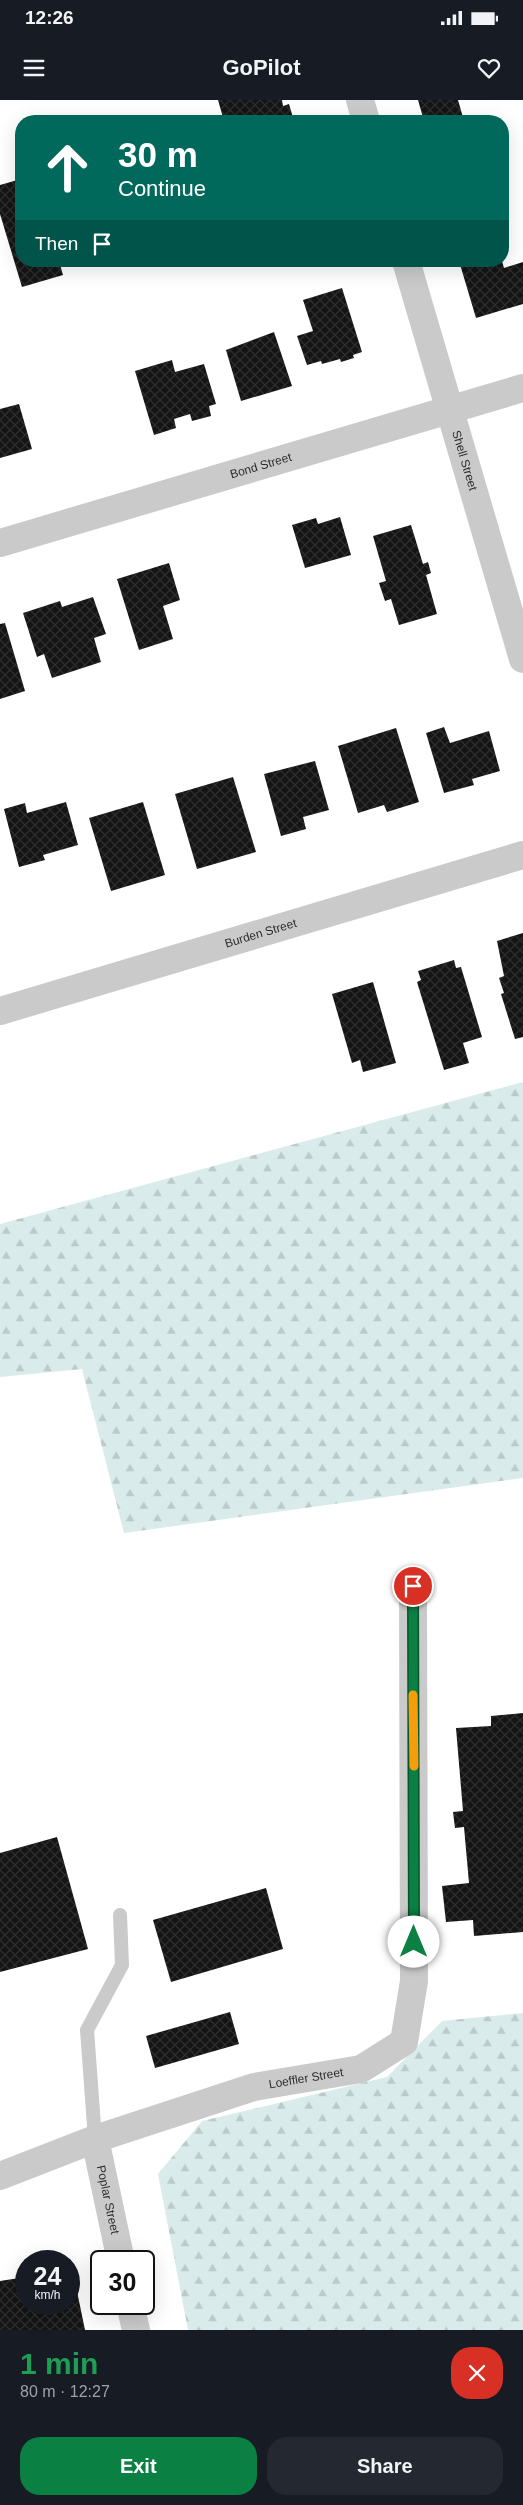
<!DOCTYPE html>
<meta charset="utf-8">
<style>
body{margin:0;font-family:Arial,sans-serif;background:#242831;color:#f1f3f6;height:100vh;display:flex;flex-direction:column;font-size:19px;white-space:nowrap}
*{box-sizing:border-box;margin:0}
p{font-size:16px;color:#9ea1a6}
.icon{flex:none;width:28px;height:28px;fill:none;stroke:currentColor;stroke-width:2;stroke-linecap:round;stroke-linejoin:round}
.map{position:relative;height:2230px;overflow:hidden}
.panel{display:flex;flex-direction:column;background:#171b24;flex:1}
.panel>*{flex:none}
.guide{position:absolute;left:15px;top:15px;width:494px;height:152px;border-radius:20px;box-shadow:0 5px 20px #0002;background:#00695c;color:#fff;overflow:hidden}
.speed{position:absolute;left:15px;top:2150px;display:flex;gap:10px;font-size:25px;font-weight:700;text-align:center}
.speed>*{display:grid;place-content:center;width:65px;height:65px;border-radius:50%;background:#171b24;box-shadow:0 5px 20px #0002;line-height:1}
.speed small{font-size:12px;font-weight:400}
.speed .limit{border:2px solid #111;border-radius:8px;background:#fff;color:#111}
.pin{position:absolute;display:grid;place-items:center;width:42px;height:42px;color:#fff;margin:-21px;border:2px solid #fff;border-radius:50%;box-shadow:0 1px 5px #0007}
.me{position:absolute;width:55px;margin:-28px;rotate:0deg;stroke-linejoin:round;filter:drop-shadow(0 0 4px #0008)}
.turn{display:flex;align-items:center;gap:18px;height:105px;padding:0 20px;font-size:22px}
.turn .icon{width:65px;height:65px;stroke-width:2.5}
.turn b{display:block;font-size:35px;line-height:42px}
.then{display:flex;align-items:center;height:48px;padding:0 20px;background:#0003;gap:10px;font-size:19px}
.round{display:grid;place-items:center;flex:none;width:52px;height:52px;border-radius:20px;background:#242831}
.headline{display:flex;align-items:center;justify-content:space-between;height:85px;padding:0 20px}
h1{font-size:30px;font-weight:700;line-height:38px;color:#1e9e55}
.action{display:flex;gap:10px;margin-top:auto;padding:10px 20px}
.action a{flex:1;height:58px;border-radius:20px;background:#0b8043;color:#fff;font-size:20px;font-weight:700;line-height:58px;text-align:center}
.action a+a{background:#242831;color:#f1f3f6}
.status{display:flex;justify-content:space-between;align-items:center;height:35px;padding:0 25px;background:#171b24;direction:ltr}
.status svg{height:14px;fill:currentColor}
header{display:flex;justify-content:space-between;align-items:center;height:65px;padding:0 20px;background:#171b24;font-size:22px;font-weight:700}
.map>svg:first-child{display:block}
.forest{fill:url(#forest-firs)}
.building{fill:url(#building-cross-hatch)}
.lines{fill:none;stroke-linecap:round;stroke-linejoin:round}
.service{stroke:#cacaca;stroke-width:14}
.minor{stroke:#cacaca;stroke-width:28}
.route-casing{stroke:#07532c;stroke-width:12}
.route{stroke:#0b8043;stroke-width:9}
.slow{stroke:#f59e0b;stroke-width:9}
.labels{text-anchor:middle;dominant-baseline:central;stroke-width:5;stroke-linejoin:round;paint-order:stroke}
.street-label{font-size:12px;fill:#2d2d2d;stroke:#fff}
</style>
<div class="status"><b>12:26</b><svg viewBox="0 0 49 12"><path d="M0 12V9h3v3zM5 12V6h3v6zM10 12V3h3v9zM15 12V0h3v12zM26 1h20v11H26zM47 4h2v5h-2z"/></svg></div>
<header><svg class="icon" aria-label="menu" viewBox="0 0 24 24"><path d="M4 6h16M4 12h16M4 18h16"/></svg>GoPilot<svg class="icon" aria-label="heart" viewBox="0 0 24 24"><path d="M12 20l-8-8c-3-5 5-10 8-4 3-6 11-1 8 4z"/></svg></header>
<div class="map">
<svg width="523" height="2230" viewBox="0 0 523 2230">
<defs>
<pattern id="forest-firs" width="22" height="20" patternUnits="userSpaceOnUse" patternTransform="scale(1.25)"><rect width="22" height="20" fill="#d9eceb"/><path d="M5 1l3.5 6h-7zM16 11l3.5 6h-7z" fill="#bbcbca"/></pattern>
<pattern id="building-cross-hatch" width="8" height="8" patternUnits="userSpaceOnUse" patternTransform="scale(1.25)"><rect width="8" height="8" fill="#141414"/><path d="M0 0l8 8M0 8l8-8" fill="none" stroke="#2e2e2e"/></pattern>
</defs>
<rect width="100%" height="100%" fill="#fff"/>
<g class="forest">
<polygon points="523,982 523,1378 124,1433 82,1269 0,1277 0,1124"/>
<polygon points="523,1913 523,2230 188,2230 158,2074 202,2021 387,1977 442,1921"/>
</g>
<g class="building">
<polygon points="218,0 282,0 283,6 289,4 294,21 224,21"/>
<polygon points="418,0 458,0 464,21 424,21"/>
<polygon points="21,79 21,161 59,161 63,175 22,187 0,114 0,85"/>
<polygon points="459,161 502,161 504,168 523,162 523,204 476,218"/>
<polygon points="342,188 362,252 353,255 354,258 341,262 340,259 322,264 321,261 307,265 297,236 313,231 303,200"/>
<polygon points="274,232 292,286 241,301 226,250"/>
<polygon points="172,260 175,272 204,264 216,304 209,306 211,316 192,321 190,314 174,319 176,328 154,335 135,271"/>
<polygon points="19,304 32,349 0,358 0,309"/>
<polygon points="340,417 351,455 305,468 292,425 316,418 318,424"/>
<polygon points="411,425 423,464 428,462 431,473 426,475 437,514 399,525 391,499 385,501 379,483 386,481 373,436"/>
<polygon points="169,463 180,500 163,506 173,539 139,550 117,479"/>
<polygon points="93,497 106,534 94,538 101,562 52,578 44,554 37,557 23,513 60,501 62,507"/>
<polygon points="5,523 25,591 0,599 0,524"/>
<polygon points="444,627 450,643 489,631 500,671 472,679 474,685 444,693 426,633"/>
<polygon points="396,628 419,702 387,712 384,705 358,713 338,646"/>
<polygon points="315,661 329,710 303,717 306,729 281,736 264,674"/>
<polygon points="233,677 256,752 197,769 175,694"/>
<polygon points="66,702 78,745 43,755 45,760 19,767 4,709 25,703 27,713"/>
<polygon points="143,702 165,775 111,791 89,718"/>
<polygon points="523,833 523,937 515,939 501,894 504,893 499,878 504,876 497,841"/>
<polygon points="454,860 456,868 461,867 482,937 463,943 469,963 444,970 417,882 421,880 418,871"/>
<polygon points="373,882 396,963 363,972 360,960 352,963 332,894"/>
<polygon points="523,1613 523,1832 474,1836 473,1820 446,1822 442,1786 469,1783 464,1727 455,1728 453,1712 463,1711 456,1628 491,1626 491,1616"/>
<polygon points="57,1737 88,1849 0,1872 0,1753"/>
<polygon points="266,1788 283,1849 171,1882 153,1820"/>
<polygon points="230,1912 239,1944 155,1968 146,1936"/>
<polygon points="72,2167 85,2230 0,2230 0,2181 26,2177 26,2204 69,2204 69,2168"/>
</g>
<g class="lines">
<polyline class="service" points="95,2039 87,1930 122,1865 120,1815"/>
<g class="minor">
<polyline points="360,0 366,21"/>
<path id="s1" d="M406,161L523,559"/>
<path id="s2" d="M0,443L523,288"/>
<path id="s3" d="M0,911L523,755"/>
<path id="s4" d="M95,2039L121,2161"/>
<path id="s5" d="M0,2076L95,2039L254,1987L361,1969L404,1942L414,1881L413,1486"/>
<polyline points="130,2204 136,2230"/>
</g>
</g>
<g class="lines">
<defs>
<polyline id="route" points="413,1486 414,1842"/>
</defs>
<use href="#route" class="route-casing"/>
<use href="#route" class="route"/>
<polyline class="slow" points="413,1595 414,1666"/>
</g>
<g class="labels">
<g class="street-label">
<text stroke="none"><textPath href="#s1" startOffset="208">Shell Street</textPath></text>
<text stroke="none"><textPath href="#s2" startOffset="272">Bond Street</textPath></text>
<text stroke="none"><textPath href="#s3" startOffset="272">Burden Street</textPath></text>
<text stroke="none"><textPath href="#s5" startOffset="322">Loeffler Street</textPath></text>
<text stroke="none"><textPath href="#s4" startOffset="62">Poplar Street</textPath></text>
</g>
</g>
</svg>
<div class="speed"><div>24<small>km/h</small></div><div class="limit">30</div></div>
<div class="pin" style="left:413px;top:1486px;background:#d93025"><svg class="icon" aria-label="arrive" viewBox="0 0 24 24"><path d="M6 21V4h12l-3 4 3 4H6"/></svg></div>
<svg class="me" style="left:414px;top:1842px" viewBox="-20 -20 40 40"><circle r="19" fill="#fff"/><path d="M0-13L10 11 0 6-10 11z" fill="#0b8043"/></svg>
<div class="guide">
<div class="turn"><svg class="icon" aria-label="ahead" viewBox="0 0 24 24"><path d="M12 20V5M6 11l6-6 6 6"/></svg><div><b>30 m</b>Continue</div></div>
<div class="then">Then<svg class="icon" aria-label="arrive" viewBox="0 0 24 24"><path d="M6 21V4h12l-3 4 3 4H6"/></svg></div>
</div>
</div>
<section class="panel">
<div class="headline"><div><h1>1 min</h1><p>80 m · 12:27</p></div><a class="round" style="background:#d93025;color:#fff"><svg class="icon" aria-label="close" viewBox="0 0 24 24"><path d="M6 6l12 12M18 6L6 18"/></svg></a></div>
<div class="action"><a>Exit</a><a>Share</a></div>
</section>
